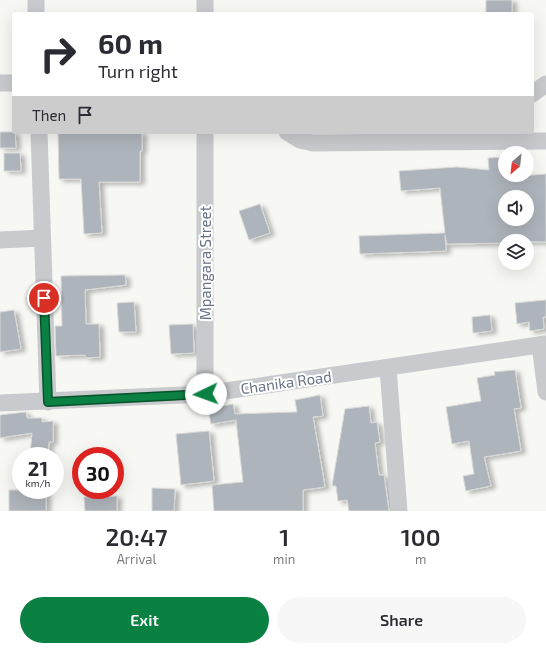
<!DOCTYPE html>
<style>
body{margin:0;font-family:"Exo 2",sans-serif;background:#f7f7f7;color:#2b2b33;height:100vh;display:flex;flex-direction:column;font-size:15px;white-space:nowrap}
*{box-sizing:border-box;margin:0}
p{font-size:13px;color:#7c7c81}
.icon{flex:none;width:22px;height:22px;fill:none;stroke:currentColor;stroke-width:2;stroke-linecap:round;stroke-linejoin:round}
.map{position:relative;height:511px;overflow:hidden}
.sheet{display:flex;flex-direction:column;background:#fff;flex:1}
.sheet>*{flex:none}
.top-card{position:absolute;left:12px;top:12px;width:522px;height:122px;border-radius:4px;box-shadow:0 4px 16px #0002;background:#fff;color:#2b2b33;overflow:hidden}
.needle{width:26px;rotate:208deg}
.controls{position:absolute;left:498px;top:146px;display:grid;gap:8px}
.controls a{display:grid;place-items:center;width:36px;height:36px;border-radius:50%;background:#fff;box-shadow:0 4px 16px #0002;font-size:20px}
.speed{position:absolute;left:12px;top:447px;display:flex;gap:8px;font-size:20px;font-weight:700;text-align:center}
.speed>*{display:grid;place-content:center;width:52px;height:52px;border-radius:50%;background:#fff;box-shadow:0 4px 16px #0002;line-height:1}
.speed small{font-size:10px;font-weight:400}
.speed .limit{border:6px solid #d22;background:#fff;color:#111}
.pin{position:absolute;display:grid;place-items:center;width:34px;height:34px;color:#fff;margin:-17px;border:2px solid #fff;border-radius:50%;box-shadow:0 1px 4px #0007}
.me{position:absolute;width:44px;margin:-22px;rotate:267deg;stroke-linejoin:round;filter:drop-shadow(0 0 3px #0008)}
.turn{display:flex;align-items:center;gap:14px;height:84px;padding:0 20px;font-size:18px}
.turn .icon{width:52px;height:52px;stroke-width:2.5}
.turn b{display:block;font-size:28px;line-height:34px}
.then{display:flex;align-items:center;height:38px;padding:0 20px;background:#0003;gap:8px;font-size:15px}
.eta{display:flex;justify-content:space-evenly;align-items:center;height:68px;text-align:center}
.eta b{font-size:24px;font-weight:600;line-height:28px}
.cta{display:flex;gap:8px;margin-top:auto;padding:8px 20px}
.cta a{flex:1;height:46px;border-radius:24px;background:#0b8043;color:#fff;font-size:16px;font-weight:600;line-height:46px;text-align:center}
.cta a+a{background:#f7f7f7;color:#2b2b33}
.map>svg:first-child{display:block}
.building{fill:#aeb4bb;stroke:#d8d9d7;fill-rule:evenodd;filter:url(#shadow)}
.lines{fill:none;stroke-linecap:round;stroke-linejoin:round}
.minor{stroke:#c8cace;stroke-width:17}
.route-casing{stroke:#07532c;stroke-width:10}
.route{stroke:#0b8043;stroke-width:7}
.labels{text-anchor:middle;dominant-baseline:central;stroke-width:4;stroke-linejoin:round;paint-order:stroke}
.street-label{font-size:15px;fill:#667386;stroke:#fff}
</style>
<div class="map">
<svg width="546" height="511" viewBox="0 0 546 511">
<defs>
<filter id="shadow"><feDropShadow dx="4.5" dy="2.5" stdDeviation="2" flood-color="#0004"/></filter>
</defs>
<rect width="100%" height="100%" fill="#f7f7f4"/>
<g class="building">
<rect x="486" y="0" width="26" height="14"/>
<polygon points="0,132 15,132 16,148 0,148"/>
<polygon points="58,132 142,132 142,151 140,151 140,182 99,182 102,233 84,234 81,179 59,179"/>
<polygon points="4,153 20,153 21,171 4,171"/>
<path d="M502,157L503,166H505V175L522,176L546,174V242L505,241V243L447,244L445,235L446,251L360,254L359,236L445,233L440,188L401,191L399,171L457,167L489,170L488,158ZM505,197H527V219H505Z"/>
<polygon points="260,204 270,233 249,240 239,211"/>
<polygon points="125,275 126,285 85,290 86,324 99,324 100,357 86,358 85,355 56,356 55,326 62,326 61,276"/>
<polygon points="546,300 546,317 543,317 544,329 530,331 529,322 517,324 515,303"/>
<polygon points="134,302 136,332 119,332 117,303"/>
<polygon points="14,310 21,349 0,352 0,312"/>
<polygon points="490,315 492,331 473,333 472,317"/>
<polygon points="193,324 194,353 171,354 169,325"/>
<polygon points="515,370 521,408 514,409 521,451 484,457 491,486 466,491 463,476 474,474 469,441 452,444 446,407 481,401 477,378 495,375 494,372"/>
<polygon points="320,395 323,416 313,417 325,487 303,490 303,511 214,511 212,485 243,482 236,420 211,424 208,409 233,404 235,414 297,412 295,400"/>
<polygon points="369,406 371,423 377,422 380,442 375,443 379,475 384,475 389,511 349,511 347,500 338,501 336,486 332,486 345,409"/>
<polygon points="26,412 27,418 42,418 42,422 53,421 53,442 49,442 48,456 30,456 32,433 0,438 0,415"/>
<polygon points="209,431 214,481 181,485 176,434"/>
<polygon points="152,488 175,489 174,511 152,511"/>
<rect x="9" y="490" width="37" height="21"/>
<polygon points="117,496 117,511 85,511 84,497"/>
</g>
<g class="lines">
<g class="minor">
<polyline points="36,0 36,14"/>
<polyline points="205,0 205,14"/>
<polyline points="0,83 14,83"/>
<polyline points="532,94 546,84"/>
<polyline points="39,132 48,402"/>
<polyline points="205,132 205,394"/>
<polyline points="287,132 300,140 313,143 546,141"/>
<polyline points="0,240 42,238"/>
<polyline points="540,345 546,392"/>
<polyline points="388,368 399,511"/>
<polyline points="0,403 205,394 546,344"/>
</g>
</g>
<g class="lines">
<defs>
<polyline id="route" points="44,298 48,402 206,394"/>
</defs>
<use href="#route" class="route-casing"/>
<use href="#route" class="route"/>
</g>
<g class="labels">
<g class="street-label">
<text transform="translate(205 263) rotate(-90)">Mpangara Street</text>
<text transform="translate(286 382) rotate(-8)">Chanika Road</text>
</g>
</g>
</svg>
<div class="controls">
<a><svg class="needle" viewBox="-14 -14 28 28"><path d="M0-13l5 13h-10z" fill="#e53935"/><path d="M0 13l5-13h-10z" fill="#7c7c81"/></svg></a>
<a><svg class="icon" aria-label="sound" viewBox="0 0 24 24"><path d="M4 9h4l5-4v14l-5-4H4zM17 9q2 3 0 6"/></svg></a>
<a><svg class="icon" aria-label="layers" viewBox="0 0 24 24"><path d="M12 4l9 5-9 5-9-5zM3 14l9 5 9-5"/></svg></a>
</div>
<div class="speed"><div>21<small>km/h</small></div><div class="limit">30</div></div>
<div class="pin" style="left:44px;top:298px;background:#d93025"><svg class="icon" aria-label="arrive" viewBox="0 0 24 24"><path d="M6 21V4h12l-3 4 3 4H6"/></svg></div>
<svg class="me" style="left:206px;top:394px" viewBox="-20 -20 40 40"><circle r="19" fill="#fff"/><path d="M0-13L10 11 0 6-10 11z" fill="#0b8043"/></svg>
<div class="top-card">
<div class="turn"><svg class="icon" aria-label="right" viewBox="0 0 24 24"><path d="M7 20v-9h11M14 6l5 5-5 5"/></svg><div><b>60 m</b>Turn right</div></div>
<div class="then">Then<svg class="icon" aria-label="arrive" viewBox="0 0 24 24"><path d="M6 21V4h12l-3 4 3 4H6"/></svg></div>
</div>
</div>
<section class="sheet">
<div class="eta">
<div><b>20:47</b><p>Arrival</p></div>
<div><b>1</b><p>min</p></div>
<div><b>100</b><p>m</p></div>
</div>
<div class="cta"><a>Exit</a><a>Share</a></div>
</section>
